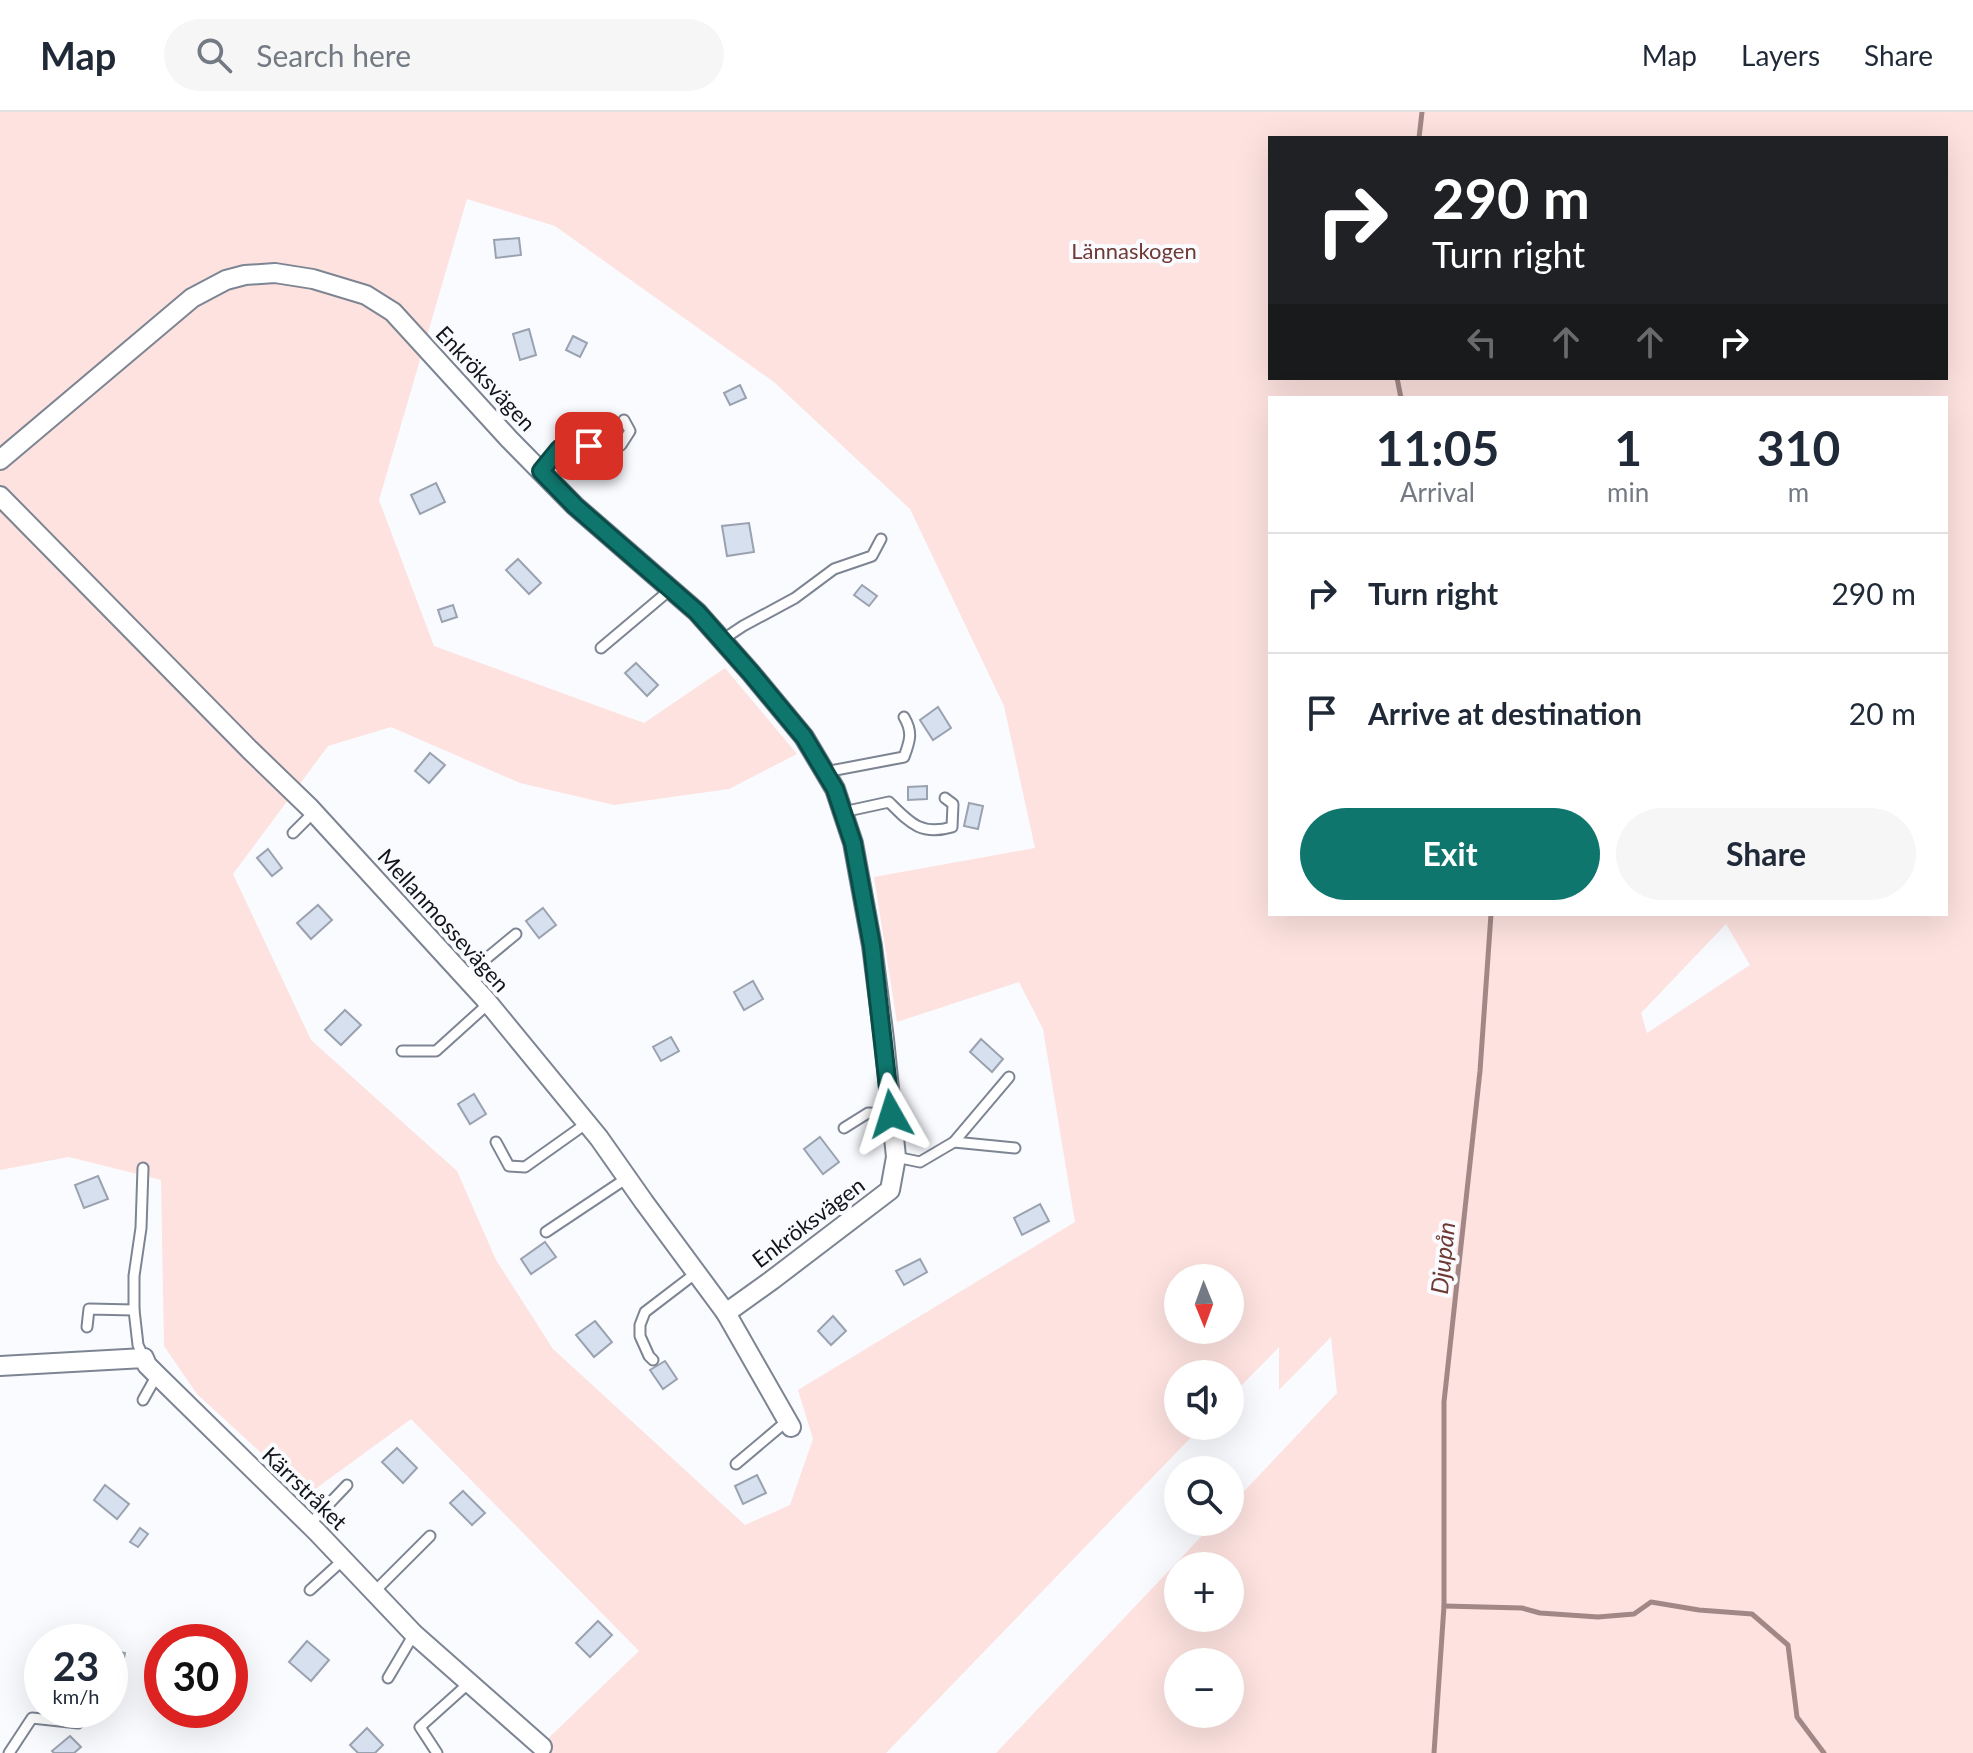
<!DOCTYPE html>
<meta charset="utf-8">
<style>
body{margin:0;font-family:Lato,sans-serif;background:#f6f6f7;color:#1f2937;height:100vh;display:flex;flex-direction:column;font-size:30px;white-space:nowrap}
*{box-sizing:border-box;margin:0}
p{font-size:26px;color:#747a83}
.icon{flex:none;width:44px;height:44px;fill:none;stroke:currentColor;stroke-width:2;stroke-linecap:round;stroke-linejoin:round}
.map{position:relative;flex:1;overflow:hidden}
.sheet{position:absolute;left:1268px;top:284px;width:680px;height:520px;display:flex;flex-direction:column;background:#fff;border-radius:0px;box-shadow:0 8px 32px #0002}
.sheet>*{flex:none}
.hud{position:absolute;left:1268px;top:24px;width:680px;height:244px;border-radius:0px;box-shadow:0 8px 32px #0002;background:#202124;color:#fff;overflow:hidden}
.needle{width:52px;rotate:179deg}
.buttons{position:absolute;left:1164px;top:1152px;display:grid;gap:16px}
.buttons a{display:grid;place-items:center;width:80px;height:80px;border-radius:50%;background:#fff;box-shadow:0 8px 32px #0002;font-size:40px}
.speed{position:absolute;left:24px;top:1512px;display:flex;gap:16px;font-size:40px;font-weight:700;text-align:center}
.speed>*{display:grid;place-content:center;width:104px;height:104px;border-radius:50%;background:#fff;box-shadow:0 8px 32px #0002;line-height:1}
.speed small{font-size:20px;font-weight:400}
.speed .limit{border:12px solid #d22;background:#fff;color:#111}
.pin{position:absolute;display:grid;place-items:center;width:68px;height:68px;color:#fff;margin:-34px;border-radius:16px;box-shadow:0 4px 12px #0006}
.me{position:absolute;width:88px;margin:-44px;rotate:354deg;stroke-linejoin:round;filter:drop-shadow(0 0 6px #0008)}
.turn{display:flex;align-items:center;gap:28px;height:168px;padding:0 32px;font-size:36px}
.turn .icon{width:104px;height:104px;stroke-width:2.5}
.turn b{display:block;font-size:56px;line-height:68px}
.lanes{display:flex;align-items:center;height:76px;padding:0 32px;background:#0003;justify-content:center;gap:40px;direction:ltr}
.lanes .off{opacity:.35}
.eta{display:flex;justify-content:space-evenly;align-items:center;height:136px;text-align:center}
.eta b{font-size:48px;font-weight:700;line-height:56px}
.primary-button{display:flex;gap:16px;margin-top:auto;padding:16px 32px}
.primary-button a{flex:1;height:92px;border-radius:48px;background:#0f766e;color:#fff;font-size:32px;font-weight:700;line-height:92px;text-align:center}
.primary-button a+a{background:#f6f6f7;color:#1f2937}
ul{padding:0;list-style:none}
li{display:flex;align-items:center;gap:24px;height:120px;padding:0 32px;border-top:2px solid #e0e1e3}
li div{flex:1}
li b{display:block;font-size:30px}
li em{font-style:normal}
header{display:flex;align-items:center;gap:48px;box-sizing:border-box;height:112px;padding:0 40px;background:#fff;border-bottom:2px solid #e0e1e3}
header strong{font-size:38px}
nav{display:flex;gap:44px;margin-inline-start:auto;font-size:28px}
.search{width:560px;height:72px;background:#f6f6f7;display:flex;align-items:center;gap:20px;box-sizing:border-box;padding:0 28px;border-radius:44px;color:#747a83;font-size:30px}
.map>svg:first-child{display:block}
.green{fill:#fde2df;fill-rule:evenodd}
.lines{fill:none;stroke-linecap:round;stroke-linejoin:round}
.stream{stroke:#a18886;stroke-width:5}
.building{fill:#d7e0ef;stroke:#9aa2b0;stroke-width:2}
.service-casing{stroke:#7d8593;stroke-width:13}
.minor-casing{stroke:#7d8593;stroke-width:22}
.service{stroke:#fff;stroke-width:9}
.minor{stroke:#fff;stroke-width:18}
.route-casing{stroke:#0a4d48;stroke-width:20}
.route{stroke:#0f766e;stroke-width:14}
.labels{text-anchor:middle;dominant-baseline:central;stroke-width:8;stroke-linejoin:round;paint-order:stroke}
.park-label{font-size:22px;fill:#6f3a35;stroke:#fafbff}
.street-label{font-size:22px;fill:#111419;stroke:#fafbff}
.water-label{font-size:24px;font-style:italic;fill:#6e3a34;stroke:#fafbff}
</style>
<header>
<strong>Map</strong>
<div class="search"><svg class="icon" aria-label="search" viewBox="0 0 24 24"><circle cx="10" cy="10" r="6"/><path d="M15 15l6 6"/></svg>Search here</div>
<nav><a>Map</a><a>Layers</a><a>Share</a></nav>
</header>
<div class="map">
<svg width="1973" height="1641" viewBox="0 0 1973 1641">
<rect width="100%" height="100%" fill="#fafbff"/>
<path class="green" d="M0,0H1973V1641H996L1215,1410H1230V1394L1337,1281L1331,1225L1279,1278V1235L1230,1285V1262H1178V1314H1202L886,1641H533L639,1539L411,1307L307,1383L197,1282L164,1234L161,1068L69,1045L0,1058ZM1270,26H1946V266H1270ZM467,87L555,114L774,270L910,397L1004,594L1035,736L874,765L897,910L1019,870L1043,917L1075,1110L798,1278L813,1327L790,1393L745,1413L553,1237L496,1148L457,1059L311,928L233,762L328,634L391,615L520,671L614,693L729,677L797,642L725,556L644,611L434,534L379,388ZM1270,286H1946V802H1270ZM1726,812L1750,853L1647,921L1641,901ZM1178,1166H1230V1218H1178ZM1178,1454H1230V1506H1178ZM1178,1550H1230V1602H1178Z"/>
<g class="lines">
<g class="stream">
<polyline points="1419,26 1422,0"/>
<polyline points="1397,266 1401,286"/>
<polyline points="1444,1494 1522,1496 1540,1501 1598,1505 1634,1502 1651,1490 1699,1498 1752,1502 1788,1533 1797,1605 1824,1641"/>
<polyline points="1434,1641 1444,1494 1444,1290 1480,959 1491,802"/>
</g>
</g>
<g class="building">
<polygon points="519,126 521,143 496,146 494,128"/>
<polygon points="529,217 536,243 520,248 513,222"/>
<polygon points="573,224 587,231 580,245 566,238"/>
<polygon points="740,273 746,286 730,293 724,281"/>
<polygon points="436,371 445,390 420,402 411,383"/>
<polygon points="749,411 754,440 727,444 722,414"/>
<polygon points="518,447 541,471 529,482 506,458"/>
<polygon points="862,473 877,484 869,494 854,483"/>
<polygon points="453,493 457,505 442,510 438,498"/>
<polygon points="636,551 658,573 647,584 625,561"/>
<polygon points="938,595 951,616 933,628 920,608"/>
<polygon points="430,641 445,653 429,671 415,659"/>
<polygon points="927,674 927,687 908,688 908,675"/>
<polygon points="969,691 983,694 978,717 964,714"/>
<polygon points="268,737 282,756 272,764 257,746"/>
<polygon points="318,793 332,808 311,827 297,811"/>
<polygon points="543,796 556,813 539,826 526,809"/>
<polygon points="753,869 763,887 744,898 734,880"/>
<polygon points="345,898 361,913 341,933 325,918"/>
<polygon points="671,925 679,939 661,949 653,935"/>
<polygon points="981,927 1003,947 992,960 970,940"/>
<polygon points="474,982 486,1002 470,1012 458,992"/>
<polygon points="820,1025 839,1050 823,1062 804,1037"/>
<polygon points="98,1064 108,1087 84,1096 75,1073"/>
<polygon points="1040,1092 1049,1109 1022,1123 1014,1106"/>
<polygon points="545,1130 556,1145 531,1162 521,1147"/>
<polygon points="920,1147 927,1160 904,1173 896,1159"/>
<polygon points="833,1204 846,1219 831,1233 818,1219"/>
<polygon points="595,1209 612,1230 594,1245 576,1223"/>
<polygon points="665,1249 677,1267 663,1277 650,1258"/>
<polygon points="397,1336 417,1356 403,1371 382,1350"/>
<polygon points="757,1363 766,1381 743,1392 735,1374"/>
<polygon points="105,1373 129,1392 117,1407 94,1388"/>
<polygon points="463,1379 485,1401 472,1413 450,1391"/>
<polygon points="140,1416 148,1422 138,1435 130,1430"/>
<polygon points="598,1509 612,1523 590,1545 576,1531"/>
<polygon points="307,1529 329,1548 311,1569 289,1550"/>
<polygon points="110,1538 125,1541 118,1577 110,1575"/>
<polygon points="367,1616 383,1633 375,1641 358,1641 350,1633"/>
<polygon points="70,1624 81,1635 74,1641 54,1641 52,1639"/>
</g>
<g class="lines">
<defs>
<g id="service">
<polyline points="541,359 559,337 621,333 630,319 624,308"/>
<polyline points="722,528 743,514 795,486 834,457 872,444 881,427"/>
<polyline points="601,536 671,477"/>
<path d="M825,660L904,645C910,629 913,620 904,605"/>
<path d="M843,700L889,690C910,711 921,724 952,715L953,692L945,686"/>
<polyline points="293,721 314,700"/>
<polyline points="464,865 516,822"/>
<polyline points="402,939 436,939 488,892"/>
<polyline points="844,1016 868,1001 891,1002"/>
<polyline points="496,1030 509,1054 525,1055 587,1011"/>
<polyline points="954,1030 1015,1036"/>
<polyline points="896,1045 920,1050 954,1030 1009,965"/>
<polyline points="143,1056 141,1116 134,1164 134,1198 138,1233 144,1246"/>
<polyline points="546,1120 627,1066"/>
<polyline points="87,1215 89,1197 134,1198"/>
<polyline points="653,1248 649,1244 640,1224 640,1213 645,1200 696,1161"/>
<polyline points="143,1288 157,1263"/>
<polyline points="736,1352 787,1309"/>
<polyline points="309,1413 347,1373"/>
<polyline points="310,1478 343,1448"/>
<polyline points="374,1480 430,1424"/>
<polyline points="388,1566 414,1522"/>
<polyline points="9,1641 32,1606 78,1611 93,1598"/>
<polyline points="437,1641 420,1615 469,1571"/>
</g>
<g id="minor">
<polyline points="0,348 192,186 226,168 245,163 275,161 313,167 366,183 393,200 509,327 575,394 697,500 751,561 804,625 835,677 853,731 872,834 884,927 896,1045 890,1078 772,1168 726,1201"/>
<polyline points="0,384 250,638 310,696 485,887 599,1026 644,1090 726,1201 791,1315"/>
<polyline points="0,1254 144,1246 147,1253 157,1263 317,1420 414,1522 542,1635"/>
</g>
</defs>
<use href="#service" class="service-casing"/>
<use href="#minor" class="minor-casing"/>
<use href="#service" class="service"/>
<use href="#minor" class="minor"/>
</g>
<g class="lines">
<defs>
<polyline id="route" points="589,334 559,337 541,359 575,394 697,500 751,561 804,625 835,677 853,731 872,834 891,1002"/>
</defs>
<use href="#route" class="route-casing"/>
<use href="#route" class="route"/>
</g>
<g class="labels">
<g class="park-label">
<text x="1134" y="138">Lännaskogen</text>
</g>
<g class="street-label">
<text transform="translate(486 266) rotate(47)">Enkröksvägen</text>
<text transform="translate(444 808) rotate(48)">Mellanmossevägen</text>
<text transform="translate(808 1110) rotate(-37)">Enkröksvägen</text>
<text transform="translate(305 1376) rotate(44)">Kärrstråket</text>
</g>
<g class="water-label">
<text transform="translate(1442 1146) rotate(-84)">Djupån</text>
</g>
</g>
</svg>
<div class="buttons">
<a><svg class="needle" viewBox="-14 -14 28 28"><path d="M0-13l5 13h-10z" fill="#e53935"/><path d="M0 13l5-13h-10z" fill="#747a83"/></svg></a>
<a><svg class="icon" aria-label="sound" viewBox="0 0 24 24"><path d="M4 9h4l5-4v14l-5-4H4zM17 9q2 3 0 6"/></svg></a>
<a><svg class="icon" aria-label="search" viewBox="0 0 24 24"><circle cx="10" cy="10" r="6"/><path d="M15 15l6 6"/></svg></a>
<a>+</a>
<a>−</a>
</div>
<div class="speed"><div>23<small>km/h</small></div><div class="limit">30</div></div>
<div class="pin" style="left:589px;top:334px;background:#d93025"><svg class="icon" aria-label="arrive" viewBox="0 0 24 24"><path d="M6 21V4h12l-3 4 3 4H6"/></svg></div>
<svg class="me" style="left:891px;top:1002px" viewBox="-20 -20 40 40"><path d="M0-17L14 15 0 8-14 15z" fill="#0f766e" stroke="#fff" stroke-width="4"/></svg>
<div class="hud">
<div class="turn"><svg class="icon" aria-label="right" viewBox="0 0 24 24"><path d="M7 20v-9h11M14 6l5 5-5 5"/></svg><div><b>290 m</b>Turn right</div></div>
<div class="lanes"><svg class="icon off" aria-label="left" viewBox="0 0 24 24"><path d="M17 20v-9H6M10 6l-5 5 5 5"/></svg><svg class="icon off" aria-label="ahead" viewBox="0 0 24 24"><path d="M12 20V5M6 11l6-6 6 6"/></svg><svg class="icon off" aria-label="ahead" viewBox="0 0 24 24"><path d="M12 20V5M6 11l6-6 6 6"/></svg><svg class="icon" aria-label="right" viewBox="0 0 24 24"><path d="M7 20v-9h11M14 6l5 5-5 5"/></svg></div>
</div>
<section class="sheet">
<div class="eta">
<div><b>11:05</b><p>Arrival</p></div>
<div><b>1</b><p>min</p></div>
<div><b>310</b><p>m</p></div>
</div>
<ul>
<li><svg class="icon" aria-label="right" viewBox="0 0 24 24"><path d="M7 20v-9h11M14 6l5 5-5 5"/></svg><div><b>Turn right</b></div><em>290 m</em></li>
<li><svg class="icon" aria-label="arrive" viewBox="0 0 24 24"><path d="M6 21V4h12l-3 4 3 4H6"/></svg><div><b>Arrive at destination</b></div><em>20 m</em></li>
</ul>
<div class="primary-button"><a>Exit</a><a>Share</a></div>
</section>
</div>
